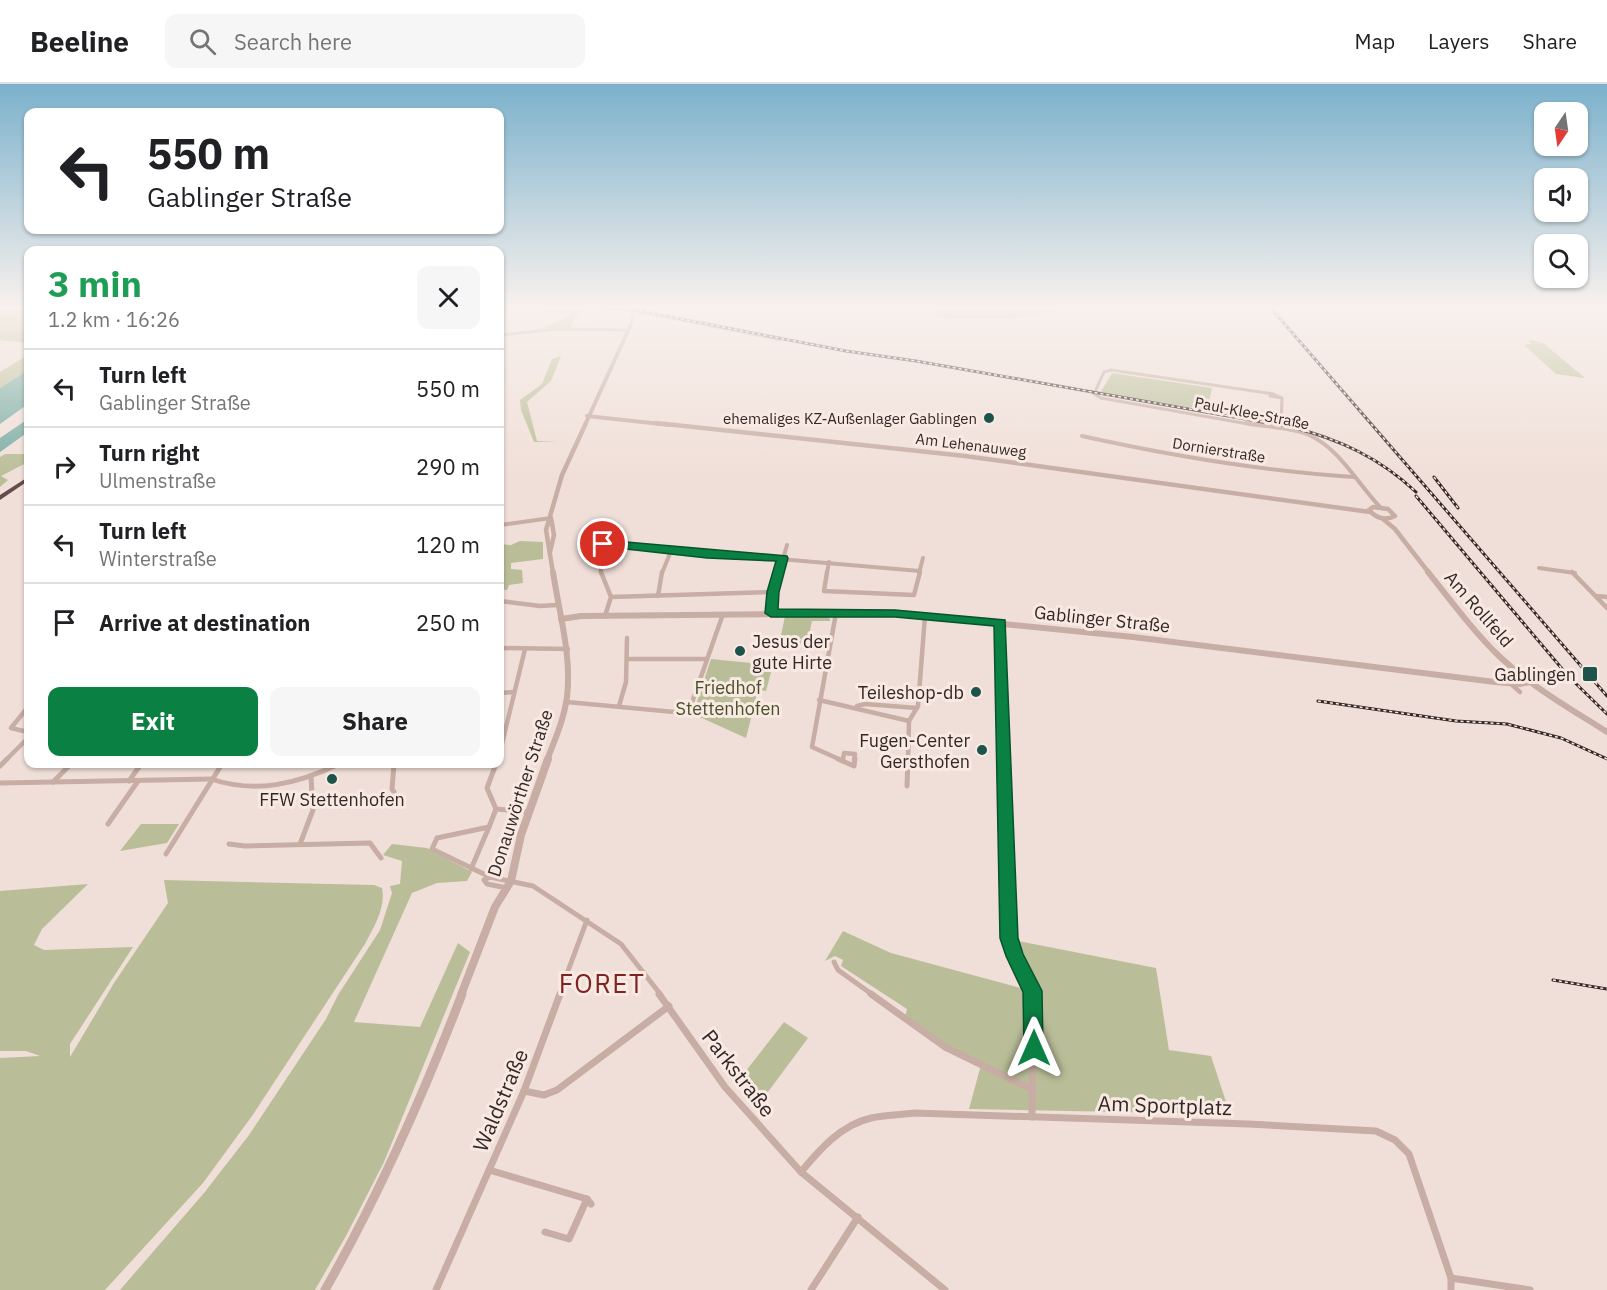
<!DOCTYPE html>
<meta charset="utf-8">
<style>
body{margin:0;font-family:"IBM Plex Sans",sans-serif;background:#f6f6f6;color:#202124;height:100vh;display:flex;flex-direction:column;font-size:22px;white-space:nowrap}
*{box-sizing:border-box;margin:0}
p{font-size:20px;color:#757577}
.icon{flex:none;width:33px;height:33px;fill:none;stroke:currentColor;stroke-width:2;stroke-linecap:round;stroke-linejoin:round}
.map{position:relative;flex:1;overflow:hidden}
.side{position:absolute;left:24px;top:162px;width:480px;height:522px;display:flex;flex-direction:column;background:#fff;border-radius:12px;box-shadow:0 2px 4px #0004}
.side>*{flex:none}
.top-card{position:absolute;left:24px;top:24px;width:480px;height:126px;border-radius:12px;box-shadow:0 2px 4px #0004;background:#fff;color:#202124;overflow:hidden}
.needle{width:39px;rotate:193deg}
.controls{position:absolute;left:1534px;top:18px;display:grid;gap:12px}
.controls a{display:grid;place-items:center;width:54px;height:54px;border-radius:12px;background:#fff;box-shadow:0 2px 4px #0004;font-size:30px}
.pin{position:absolute;display:grid;place-items:center;width:51px;height:51px;color:#fff;margin:-26px;border:3px solid #fff;border-radius:50%;box-shadow:0 2px 6px #0007}
.me{position:absolute;width:66px;margin:-33px;rotate:0deg;stroke-linejoin:round;filter:drop-shadow(0 0 4px #0008)}
.turn{display:flex;align-items:center;gap:21px;height:126px;padding:0 24px;font-size:27px}
.turn .icon{width:78px;height:78px;stroke-width:2.5}
.turn b{display:block;font-size:42px;line-height:51px}
.round{display:grid;place-items:center;flex:none;width:63px;height:63px;border-radius:12px;background:#f6f6f6}
.head{display:flex;align-items:center;justify-content:space-between;height:102px;padding:0 24px}
h1{font-size:36px;font-weight:700;line-height:45px;color:#1e9e55}
.button{display:flex;gap:12px;margin-top:auto;padding:12px 24px}
.button a{flex:1;height:69px;border-radius:12px;background:#0b8043;color:#fff;font-size:24px;font-weight:700;line-height:69px;text-align:center}
.button a+a{background:#f6f6f6;color:#202124}
ul{padding:0;list-style:none}
li{display:flex;align-items:center;gap:18px;height:78px;padding:0 24px;border-top:2px solid #e0e0e0}
li div{flex:1}
li b{display:block;font-size:22px}
li em{font-style:normal}
header{display:flex;align-items:center;gap:36px;box-sizing:border-box;height:84px;padding:0 30px;background:#fff;border-bottom:2px solid #e0e0e0}
header strong{font-size:28px}
nav{display:flex;gap:33px;margin-inline-start:auto;font-size:21px}
.search{width:420px;height:54px;background:#f6f6f6;display:flex;align-items:center;gap:15px;box-sizing:border-box;padding:0 21px;border-radius:12px;color:#757577;font-size:22px}
.map>svg:first-child{display:block}
.green{fill:#babe98}
.water{fill:#78aca3}
.lines{fill:none;stroke-linecap:round;stroke-linejoin:round}
.minor-far4{stroke:#c7ada4;stroke-width:3}
.minor-far3{stroke:#c7ada4;stroke-width:4}
.minor-far2{stroke:#c7ada4;stroke-width:4.5}
.minor-far1{stroke:#c7ada4;stroke-width:5}
.minor{stroke:#c7ada4;stroke-width:7}
.tertiary-far4{stroke:#c7ada4;stroke-width:4}
.tertiary-far3{stroke:#c7ada4;stroke-width:4.5}
.tertiary-far2{stroke:#c7ada4;stroke-width:6}
.tertiary-far1{stroke:#c7ada4;stroke-width:8}
.tertiary{stroke:#c7ada4;stroke-width:9}
.trunk{fill:#644c4a;fill-rule:evenodd}
.rail-casing{stroke:#332726;stroke-width:3}
.rail{stroke:#f8eae3;stroke-width:1.5;stroke-dasharray:3;stroke-linecap:butt}
.route{fill:#0b8043;stroke:#07532c;stroke-width:1.5}
.poi-dot{fill:#1d534b;stroke:#f8eae3;stroke-width:2}
.labels{text-anchor:middle;dominant-baseline:central;stroke-width:6;stroke-linejoin:round;paint-order:stroke}
.far-street-label{font-size:15px;fill:#332726;stroke:#f8eae3}
.far-poi-label{font-size:15px;fill:#332726;stroke:#f8eae3;text-anchor:end}
.street-label{font-size:18px;fill:#332726;stroke:#f8eae3}
.poi-label{font-size:18px;fill:#332726;stroke:#f8eae3;text-anchor:end}
.park-label{font-size:18px;fill:#4b502a;stroke:#f8eae3}
.near-street-label{font-size:21px;fill:#332726;stroke:#f8eae3}
.near-quarter-label{font-size:26px;letter-spacing:1.5px;fill:#7f2321;stroke:#f8eae3}
</style>
<header>
<strong>Beeline</strong>
<div class="search"><svg class="icon" aria-label="search" viewBox="0 0 24 24"><circle cx="10" cy="10" r="6"/><path d="M15 15l6 6"/></svg>Search here</div>
<nav><a>Map</a><a>Layers</a><a>Share</a></nav>
</header>
<div class="map">
<svg width="1607" height="1206" viewBox="0 0 1607 1206">
<rect width="100%" height="100%" fill="#f0dfd8"/>
<g class="green">
<polygon points="0,222 28,222 28,259 0,256"/>
<polygon points="500,222 631,222 634,227 590,223 574,235 571,244 545,244 546,242 564,235 573,229 544,229 545,224 500,225"/>
<path d="M915,222H1080C1033,236 984,237 936,233L935,226Z"/>
<polygon points="1533,256 1543,259 1585,294 1556,290 1524,261 1531,260 1528,257"/>
<polygon points="28,271 28,286 0,304 0,288"/>
<polygon points="561,272 551,297 527,318 537,357 558,358 534,358 521,326 520,316 542,300 552,275"/>
<polygon points="1112,289 1212,304 1207,326 1100,309"/>
<polygon points="5,370 28,370 28,378 1,392 8,396 0,403 0,373"/>
<polygon points="520,457 543,458 543,475 511,479 511,485 522,486 523,499 509,501 507,506 500,505 500,460 511,461"/>
<polygon points="785,532 827,532 830,535 830,537 812,537 807,561 779,561"/>
<polygon points="711,575 773,581 766,607 758,606 746,654 693,630"/>
<polygon points="141,740 179,740 167,759 120,767"/>
<polygon points="392,760 427,764 472,788 467,797 437,799 412,809 354,938 420,943 458,859 470,868 384,1078 346,1152 315,1206 120,1206 204,1109 249,1051 326,935 338,911 380,846 392,809 390,802 400,800 402,777 383,771"/>
<path d="M164,796L374,801L382,804C386,824 374,843 365,860L252,1032L203,1099L105,1206H0V974L40,972L26,967H0V807L88,800L42,845L34,861L44,866L133,863L70,960V973L114,899L168,819Z"/>
<polygon points="843,847 891,869 1032,907 1025,892 1018,857 1156,884 1169,966 1211,972 1230,1030 969,1025 981,981 945,963 905,933 907,925 841,882 843,876 835,872 825,877"/>
<polygon points="784,938 808,954 756,1024 748,1015 751,1011 738,997"/>
</g>
<g class="water">
<polygon points="28,286 28,320 0,340 0,304"/>
<polygon points="28,335 28,348 0,368 0,354"/>
</g>
<g class="lines">
<g class="minor-far4">
<polyline points="635,229 656,231 780,256"/>
<polyline points="500,251 557,245 627,246"/>
<polygon points="1273,310 1282,314 1270,312"/>
<polyline points="1281,340 1282,314"/>
<polyline points="1254,341 1101,314 1094,310 1104,288 1111,286 1273,310"/>
</g>
<g class="minor-far3">
<path d="M1246,339C1265,343 1291,343 1309,351C1340,365 1357,399 1380,423"/>
<path d="M1082,352C1172,372 1262,387 1354,393"/>
<polyline points="500,441 551,434"/>
<polyline points="603,460 920,487"/>
<polyline points="1539,484 1575,489"/>
<polyline points="601,489 600,474 609,448"/>
<polyline points="662,489 671,467"/>
<polyline points="779,489 787,461"/>
<polyline points="827,489 829,478"/>
<polyline points="919,489 923,474"/>
</g>
<g class="minor-far2">
<polyline points="601,488 611,513 605,532"/>
<polyline points="827,488 824,507 914,511 920,488"/>
<polyline points="1572,488 1607,524"/>
<polyline points="658,512 662,488"/>
<polyline points="1596,512 1607,513"/>
<polyline points="611,513 773,508"/>
<polyline points="500,517 540,522 557,521"/>
<polyline points="771,529 773,508 779,488"/>
<polyline points="836,529 812,663 841,676"/>
<polyline points="1000,539 1004,676"/>
<polyline points="500,564 568,565"/>
<polyline points="627,575 707,575"/>
<polyline points="1511,600 1520,608"/>
<polyline points="500,609 514,608"/>
<polyline points="819,616 909,637"/>
<polyline points="567,618 685,629 689,627 723,530"/>
<polyline points="619,622 626,598 627,554"/>
<polyline points="857,622 865,620 917,624"/>
<polyline points="28,623 11,644 28,648"/>
<polyline points="500,668 525,565"/>
<polyline points="6,676 28,654"/>
<polyline points="843,676 844,669 855,670 854,676"/>
<polyline points="908,676 909,637 918,622 925,532"/>
</g>
<g class="minor-far1">
<polyline points="838,675 854,682 855,675"/>
<polyline points="1004,675 1009,854 1033,911"/>
<polyline points="394,680 392,705 394,708"/>
<polyline points="496,680 487,704 496,725 528,728"/>
<polyline points="0,682 7,675"/>
<polyline points="129,697 141,680"/>
<polyline points="53,698 71,680"/>
<path d="M0,699L211,695C256,710 297,700 339,680"/>
<polyline points="907,702 908,675"/>
<polyline points="108,740 138,697"/>
<polyline points="229,760 245,762 370,759 381,774"/>
<polyline points="300,760 313,726 311,693"/>
<polyline points="166,770 222,680"/>
<polyline points="471,785 489,743"/>
<polyline points="490,793 432,765 437,754 489,743 496,725"/>
<polyline points="507,804 487,800 484,796 490,793 533,802 621,860 661,911"/>
<polyline points="834,878 838,886 873,911"/>
<polyline points="559,911 587,836"/>
</g>
<g class="minor">
<polyline points="659,910 725,1003 801,1088 945,1206"/>
<polyline points="871,910 945,963 1033,1006"/>
<polyline points="524,1007 544,1011 557,1006 669,922"/>
<polyline points="1032,1033 1033,910"/>
<polyline points="489,1086 587,1115 591,1120"/>
<path d="M801,1088C820,1065 841,1041 871,1034C885,1031 900,1031 914,1029L1248,1040L1376,1047L1395,1056L1409,1070L1451,1194"/>
<polyline points="545,1148 569,1155 587,1115"/>
<polyline points="436,1206 524,1007 560,910"/>
<polyline points="811,1206 858,1133"/>
<polyline points="1451,1206 1451,1194 1530,1206"/>
</g>
<g class="tertiary-far4">
<polyline points="587,332 670,341"/>
<polyline points="585,341 632,238 635,222"/>
</g>
<g class="tertiary-far3">
<polyline points="656,339 965,372 1370,428"/>
<path d="M1373,423L1388,425L1395,432C1385,437 1376,434 1369,426Z"/>
<polyline points="1383,435 1395,445 1429,489"/>
<polyline points="550,468 554,451 551,434"/>
<polyline points="553,489 546,446 562,391 586,339"/>
</g>
<g class="tertiary-far2">
<path d="M1428,488C1451,517 1473,547 1500,573C1532,603 1571,625 1607,648"/>
<polyline points="561,535 581,532 895,529 1133,553 1495,598 1520,600 1530,598"/>
<path d="M547,676C555,656 564,635 567,613C572,571 559,529 553,488"/>
</g>
<polyline class="tertiary-far1" points="461,911 495,823 511,797 521,751 548,675"/>
<path class="tertiary" d="M325,1206C379,1111 423,1012 462,910"/>
<polygon class="trunk" points="28,393 28,397 0,416 0,411"/>
<defs>
<g id="rail">
<polyline points="1269,222 1607,612"/>
<path d="M508,223L585,222L640,227L846,267L916,277L1291,343C1339,355 1380,374 1416,408"/>
<polyline points="1434,393 1458,424"/>
<polyline points="1416,412 1569,593"/>
<polyline points="1565,589 1607,630"/>
<polyline points="1318,617 1456,637 1507,640 1561,654 1607,675"/>
<polyline points="1553,896 1607,905"/>
</g>
</defs>
<use href="#rail" class="rail-casing"/>
<use href="#rail" class="rail"/>
</g>
<linearGradient id="sky" x2="0" y2="1"><stop stop-color="#7bb1cc"/><stop offset="0.57" stop-color="#f8f1ed"/><stop offset="1" stop-color="#f8f1ed" stop-opacity="0"/></linearGradient>
<rect width="1607" height="391" fill="url(#sky)"/>
<polygon class="route" points="603,456 787,472 788,474 779,508 778,525 895,526 1005,536 1018,854 1023,870 1042,907 1043,964 1040,970 1034,973 1027,970 1024,964 1023,908 1006,872 1000,854 994,542 895,533 771,533 765,529 767,508 776,477 707,474 599,462 597,460"/>
<g class="poi-dot">
<circle cx="989" cy="334" r="6"/>
<circle cx="740" cy="567" r="6"/>
<rect x="1582" y="582" width="16" height="16" rx="3"/>
<circle cx="976" cy="608" r="6"/>
<circle cx="982" cy="666" r="6"/>
<circle cx="332" cy="695" r="6"/>
</g>
<g class="labels">
<g class="far-street-label">
<text transform="translate(1252 329) rotate(11)">Paul-Klee-Straße</text>
<text transform="translate(971 361) rotate(7)">Am Lehenauweg</text>
<text transform="translate(1219 366) rotate(9)">Dornierstraße</text>
</g>
<g class="far-poi-label">
<text x="977" y="334">ehemaliges KZ-Außenlager Gablingen</text>
</g>
<g class="street-label">
<text transform="translate(1479 525) rotate(49)">Am Rollfeld</text>
<text transform="translate(1102 535) rotate(6)">Gablinger Straße</text>
<text transform="translate(520 709) rotate(-72)">Donauwörther Straße</text>
</g>
<g class="poi-label">
<text x="752" y="557" text-anchor="start">Jesus der<tspan x="752" dy="21">gute Hirte</tspan></text>
<text x="1576" y="590">Gablingen</text>
<text x="964" y="608">Teileshop-db</text>
<text x="970" y="656">Fugen-Center<tspan x="970" dy="21">Gersthofen</tspan></text>
<text x="332" y="715" text-anchor="middle">FFW Stettenhofen</text>
</g>
<g class="park-label">
<text x="728" y="603">Friedhof<tspan x="728" dy="21">Stettenhofen</tspan></text>
</g>
<g class="near-street-label">
<text transform="translate(739 989) rotate(52)">Parkstraße</text>
<text transform="translate(500 1016) rotate(-67)">Waldstraße</text>
<text transform="translate(1165 1021) rotate(2)">Am Sportplatz</text>
</g>
<g class="near-quarter-label">
<text x="602" y="899">FORET</text>
</g>
</g>
</svg>
<div class="controls">
<a><svg class="needle" viewBox="-14 -14 28 28"><path d="M0-13l5 13h-10z" fill="#e53935"/><path d="M0 13l5-13h-10z" fill="#757577"/></svg></a>
<a><svg class="icon" aria-label="sound" viewBox="0 0 24 24"><path d="M4 9h4l5-4v14l-5-4H4zM17 9q2 3 0 6"/></svg></a>
<a><svg class="icon" aria-label="search" viewBox="0 0 24 24"><circle cx="10" cy="10" r="6"/><path d="M15 15l6 6"/></svg></a>
</div>
<div class="pin" style="left:603px;top:460px;background:#d93025"><svg class="icon" aria-label="arrive" viewBox="0 0 24 24"><path d="M6 21V4h12l-3 4 3 4H6"/></svg></div>
<svg class="me" style="left:1034px;top:964px" viewBox="-20 -20 40 40"><path d="M0-17L14 15 0 8-14 15z" fill="#0b8043" stroke="#fff" stroke-width="4"/></svg>
<div class="top-card">
<div class="turn"><svg class="icon" aria-label="left" viewBox="0 0 24 24"><path d="M17 20v-9H6M10 6l-5 5 5 5"/></svg><div><b>550 m</b>Gablinger Straße</div></div>
</div>
<section class="side">
<div class="head"><div><h1>3 min</h1><p>1.2 km · 16:26</p></div><a class="round"><svg class="icon" aria-label="close" viewBox="0 0 24 24"><path d="M6 6l12 12M18 6L6 18"/></svg></a></div>
<ul>
<li><svg class="icon" aria-label="left" viewBox="0 0 24 24"><path d="M17 20v-9H6M10 6l-5 5 5 5"/></svg><div><b>Turn left</b><p>Gablinger Straße</p></div><em>550 m</em></li>
<li><svg class="icon" aria-label="right" viewBox="0 0 24 24"><path d="M7 20v-9h11M14 6l5 5-5 5"/></svg><div><b>Turn right</b><p>Ulmenstraße</p></div><em>290 m</em></li>
<li><svg class="icon" aria-label="left" viewBox="0 0 24 24"><path d="M17 20v-9H6M10 6l-5 5 5 5"/></svg><div><b>Turn left</b><p>Winterstraße</p></div><em>120 m</em></li>
<li><svg class="icon" aria-label="arrive" viewBox="0 0 24 24"><path d="M6 21V4h12l-3 4 3 4H6"/></svg><div><b>Arrive at destination</b></div><em>250 m</em></li>
</ul>
<div class="button"><a>Exit</a><a>Share</a></div>
</section>
</div>
